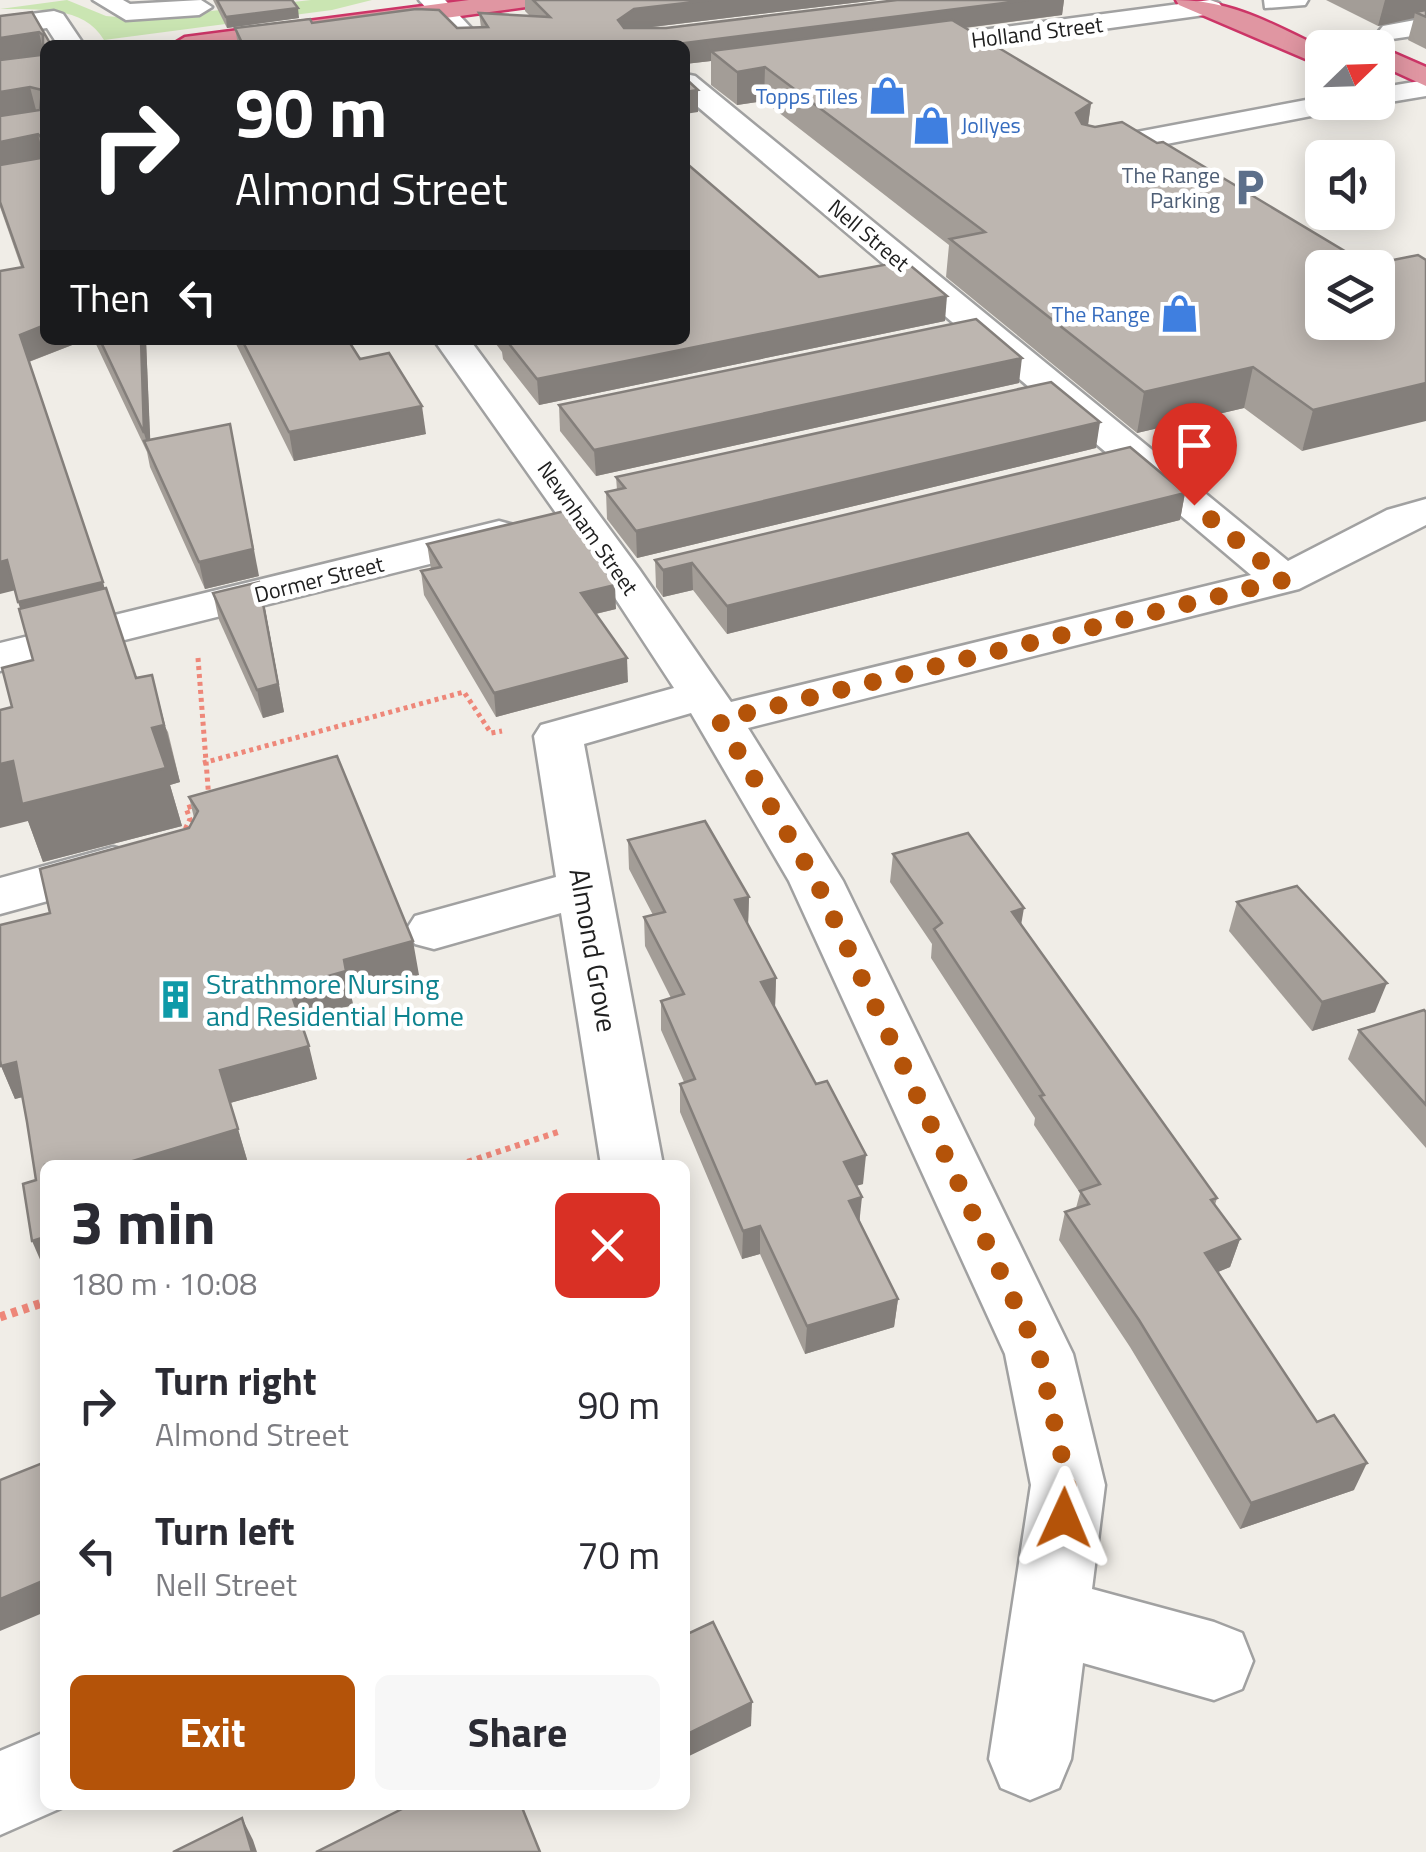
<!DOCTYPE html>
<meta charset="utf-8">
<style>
body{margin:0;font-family:"Titillium Web",sans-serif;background:#f7f7f7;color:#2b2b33;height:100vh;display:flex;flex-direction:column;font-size:38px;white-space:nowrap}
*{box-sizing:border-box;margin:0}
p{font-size:32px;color:#7c7c81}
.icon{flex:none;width:55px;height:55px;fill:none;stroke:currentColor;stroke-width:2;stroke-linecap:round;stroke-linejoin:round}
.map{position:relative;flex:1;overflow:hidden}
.panel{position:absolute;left:40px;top:1160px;width:650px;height:650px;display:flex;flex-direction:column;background:#fff;border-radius:15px;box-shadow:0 5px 25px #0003}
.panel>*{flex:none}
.banner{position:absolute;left:40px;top:40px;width:650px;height:305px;border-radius:15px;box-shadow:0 5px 25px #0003;background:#202124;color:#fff;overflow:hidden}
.needle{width:65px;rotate:67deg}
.controls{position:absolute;left:1305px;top:30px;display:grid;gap:20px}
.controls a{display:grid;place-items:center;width:90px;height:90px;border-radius:15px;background:#fff;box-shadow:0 5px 25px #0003;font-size:50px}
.pin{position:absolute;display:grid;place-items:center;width:85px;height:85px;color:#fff;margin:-102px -42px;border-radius:50% 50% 50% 0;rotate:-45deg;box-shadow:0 0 10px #0007}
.pin .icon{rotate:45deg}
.me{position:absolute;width:110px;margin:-55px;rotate:1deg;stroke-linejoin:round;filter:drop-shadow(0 0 8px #0008)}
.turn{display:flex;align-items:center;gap:35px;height:210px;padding:0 30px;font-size:45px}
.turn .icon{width:130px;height:130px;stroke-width:2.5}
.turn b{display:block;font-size:70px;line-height:85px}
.then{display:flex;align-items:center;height:95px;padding:0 30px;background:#0003;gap:20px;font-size:38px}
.round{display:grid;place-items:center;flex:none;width:105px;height:105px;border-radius:15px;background:#f7f7f7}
.overview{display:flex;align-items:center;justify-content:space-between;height:170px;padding:0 30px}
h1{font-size:60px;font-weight:700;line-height:75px}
.action{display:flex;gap:20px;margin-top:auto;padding:20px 30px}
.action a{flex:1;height:115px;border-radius:15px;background:#b45309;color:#fff;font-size:40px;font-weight:700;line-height:115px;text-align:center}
.action a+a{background:#f7f7f7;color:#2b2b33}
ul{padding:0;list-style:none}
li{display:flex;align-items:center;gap:30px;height:150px;padding:0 30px}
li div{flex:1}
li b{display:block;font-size:38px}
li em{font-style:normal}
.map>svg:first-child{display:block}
.grass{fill:#cae5b2}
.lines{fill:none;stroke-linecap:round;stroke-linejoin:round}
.minor-casing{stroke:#a1a1a1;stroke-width:5}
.highway-casing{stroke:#cc3567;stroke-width:5}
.path-far2{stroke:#ee8779;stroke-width:5;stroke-dasharray:4 4;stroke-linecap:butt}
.path-far1{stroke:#ee8779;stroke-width:6;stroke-dasharray:5 5;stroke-linecap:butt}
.path{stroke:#ee8779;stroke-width:9;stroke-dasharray:6 6;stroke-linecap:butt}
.minor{fill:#fff;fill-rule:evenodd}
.highway{fill:#e096a2;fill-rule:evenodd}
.wall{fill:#a39d97}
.shaded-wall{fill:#847f7b}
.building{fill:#bdb6b0;stroke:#847f7b;stroke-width:2.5;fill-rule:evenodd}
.route{stroke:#b45309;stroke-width:18;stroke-dasharray:0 32.4}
.labels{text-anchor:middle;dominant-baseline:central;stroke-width:9;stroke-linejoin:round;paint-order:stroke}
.far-street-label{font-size:22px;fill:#202020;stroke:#fff}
.far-shop-label{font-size:22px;fill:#366cbe;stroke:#fff;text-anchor:end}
.far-service-label{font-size:22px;fill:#4e5e75;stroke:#fff;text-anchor:end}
.street-label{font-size:28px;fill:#202020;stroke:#fff}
.culture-label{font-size:28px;fill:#0d838f;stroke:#fff;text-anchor:start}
</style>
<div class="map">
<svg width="1426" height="1852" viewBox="0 0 1426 1852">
<rect width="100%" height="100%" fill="#f0ede7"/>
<path class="grass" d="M67,0L106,16L139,19L311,0H372L332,10L104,40C84,5 36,10 0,9Z"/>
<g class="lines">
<defs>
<g id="minor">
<polygon points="93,0 123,0 130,4 201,0 212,7 199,15 126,20"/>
<polygon points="419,0 445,0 487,45 459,45"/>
<polygon points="1210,0 1219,3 1223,8 1219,13 906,56 893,48 906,40"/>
<polygon points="1264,0 1308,0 1305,5 1265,8"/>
<polygon points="54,11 63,14 84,45 58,45 47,28 0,34 0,18"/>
<polygon points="1426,18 1426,34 1392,39 1379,31 1383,26"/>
<polygon points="685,74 695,76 1288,561 1387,510 1426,499 1426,525 1299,589 748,728 843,881 1073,1354 1105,1485 1092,1589 1214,1622 1242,1633 1253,1661 1242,1689 1214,1700 1083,1663 1071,1759 1059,1788 1030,1800 1001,1788 989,1759 1031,1485 1005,1354 789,881 691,713 584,744 663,1165 601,1165 561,913 434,949 415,944 406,930 415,916 556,877 534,736 541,725 674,688 604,581 434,340 470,340 639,569 731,702 1251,575 685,96"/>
<polygon points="1426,80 1426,96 1378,104 1370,102 1378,102 1378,88"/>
<polygon points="1322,97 1322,102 1356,102 1342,110 1089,159 1078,156 1074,150 1078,144 1089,141"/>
<polygon points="499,521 514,525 520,534 514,543 0,671 0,643"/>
<polygon points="113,847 132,852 140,865 132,878 0,914 0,878"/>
<polygon points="45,1732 45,1805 68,1805 0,1835 0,1751"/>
</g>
<g id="highway">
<polygon points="469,0 538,0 526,7 244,45 172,45 185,37"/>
<path d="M1176,0C1231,0 1273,24 1322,48V66L1179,5Z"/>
<polygon points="1378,46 1426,67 1426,86 1378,64 1378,48 1372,48"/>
</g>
</defs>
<use href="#minor" class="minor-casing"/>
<use href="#highway" class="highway-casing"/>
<g class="path-far2">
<polyline points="198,658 209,800"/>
<polyline points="203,763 464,692 491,733 502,731"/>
<polyline points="182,836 190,819 186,808 198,804"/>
</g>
<polyline class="path-far1" points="458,1165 561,1131"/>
<polyline class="path" points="0,1317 45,1302"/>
<use href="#minor" class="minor"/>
<use href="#highway" class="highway"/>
</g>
<g class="wall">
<polygon points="213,0 292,0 299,18 227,28"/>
<polygon points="525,0 877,0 644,28 666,28 897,0 1064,0 1062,15 965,28 1091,103 1088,126 1368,265 1302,451 1244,408 1137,433 946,277 949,245 764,101 737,105 711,85 711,61 685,64 685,45 238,45 235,28 312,23 457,28 481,27 479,13 530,16 525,11"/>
<polygon points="1326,0 1426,0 1426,49 1408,40 1414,18 1378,26"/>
<polygon points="32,12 51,45 45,340 85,340 29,362 104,589 136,678 168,732 180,782 170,785 182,826 43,862 28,821 12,707 33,660 20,609 21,267 0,207 0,16"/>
<polygon points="819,277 945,321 539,405 503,359 502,352 493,340 685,340"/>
<polygon points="94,340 146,340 150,440 259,576 205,589 150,467 147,452"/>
<polygon points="234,340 348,340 360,359 426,434 294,461"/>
<polygon points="1019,383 596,476 560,431 559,405"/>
<polygon points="1096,448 637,558 607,519 606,492 617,490 616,477"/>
<polygon points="1185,493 1180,520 727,634 693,590 663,597 656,587 655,560"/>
<polygon points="427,544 616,609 596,614 628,682 496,717 424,595 421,571 431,569"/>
<polygon points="213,593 265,609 284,712 263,718 219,620"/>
<polygon points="189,797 419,975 351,994 353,1005 300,1020 317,1079 230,1103 248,1163 36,1180 23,1097 15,1099 1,1066 50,913 189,828 194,818"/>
<polygon points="628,840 749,897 748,925 776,978 775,1007 863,1184 856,1186 860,1222 898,1299 894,1327 805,1354 760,1254 742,1259 680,1112 680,1084 684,1082 661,1030 661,1001 671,998 645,946 644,917 653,915 629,869"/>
<polygon points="893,854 1021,925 1217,1198 1215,1205 1240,1239 1230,1267 1218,1272 1354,1490 1240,1529 1130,1347 1059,1240 1065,1212 1076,1208 1080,1193 1034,1125 1035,1118 931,958 932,944 890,882"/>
<polygon points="1237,902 1375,1012 1312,1031 1229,931"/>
<polygon points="1426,1012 1426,1148 1348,1059 1359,1030"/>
</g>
<g class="shaded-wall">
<polygon points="711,0 877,0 635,29 618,40 618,20 634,9"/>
<polygon points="1028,0 1064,0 1062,15 721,60 711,51 711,61 685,64 684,43"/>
<polygon points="1385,0 1426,0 1426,16 1415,12 1414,18 1378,26"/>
<polygon points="298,8 299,18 227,28 226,17"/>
<polygon points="39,32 44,54 0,61 0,38"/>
<polygon points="765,67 764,101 737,105 737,72"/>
<polygon points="30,87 36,110 0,116 0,92"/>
<polygon points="698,90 698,112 685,114 685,92"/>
<polygon points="1091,103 1086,138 1076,113"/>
<polygon points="38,134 44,158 0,168 0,142"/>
<polygon points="947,296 945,321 539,405 537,379"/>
<polygon points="45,325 45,340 85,340 28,362 20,335"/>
<polygon points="141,340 146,340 151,457 144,433"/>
<polygon points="1022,358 1019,383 596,476 594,450"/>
<polygon points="1253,367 1244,408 1137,433 1144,392"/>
<polygon points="1426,383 1426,421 1302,451 1313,410"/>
<polygon points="422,406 426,434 294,461 289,432"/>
<polygon points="1100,422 1096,448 637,558 636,531"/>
<polygon points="235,450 259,576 205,589 199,562"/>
<polygon points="1185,493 1180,520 727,634 727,606"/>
<polygon points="7,560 16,590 0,594 0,562"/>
<polygon points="692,563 693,590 663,597 663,570"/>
<polygon points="103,582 111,612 28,632 18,602"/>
<polygon points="615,585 616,609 582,617 581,593"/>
<polygon points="265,609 284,712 263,718 257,690"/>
<polygon points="627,658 628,682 496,717 494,693"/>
<polygon points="152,675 180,782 170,785 182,826 43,862 28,821 0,828 0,764 152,728"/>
<polygon points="749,897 748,925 735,900"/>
<polygon points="1024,908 1019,937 1012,912"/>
<polygon points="413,941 419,975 351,994 353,1005 297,1020 289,987 344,960"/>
<polygon points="776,978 775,1007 761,982"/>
<polygon points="1387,983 1375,1012 1312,1031 1322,1002"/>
<polygon points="309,1046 317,1079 230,1103 220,1070"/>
<polygon points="16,1062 30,1095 15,1099 1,1066"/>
<polygon points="238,1129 248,1163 241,1165 127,1165 126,1163"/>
<polygon points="866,1155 863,1184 841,1190 844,1162"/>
<polygon points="862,1197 859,1225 849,1201"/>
<polygon points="760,1226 760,1254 742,1259 743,1231"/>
<polygon points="45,1237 45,1271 32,1241"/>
<polygon points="1240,1239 1230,1267 1196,1281 1205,1253"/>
<polygon points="898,1299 894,1327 805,1354 807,1326"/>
<polygon points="1367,1463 1354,1490 1240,1529 1251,1503"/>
<polygon points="45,1580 45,1612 0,1631 0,1599"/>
<polygon points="752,1702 751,1726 685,1758 685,1735"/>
<polygon points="242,1818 253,1840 257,1852 252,1852"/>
</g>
<g class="building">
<polygon points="217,0 292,0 298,8 226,17"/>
<polygon points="533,0 711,0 634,9 618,20 624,28 666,28 897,0 1028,0 684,43 684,45 243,45 235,28 310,19 312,23 416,9 439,10 457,28 488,27 479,13 550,17"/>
<polygon points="1426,10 1426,17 1415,12"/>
<polygon points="32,12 51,45 45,45 45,325 20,335 103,582 18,602 7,560 0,562 0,271 23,267 0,202 0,165 41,158 42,138 38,134 0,142 0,116 40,110 42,90 30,87 0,92 0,60 40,55 43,51 43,35 39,32 0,38 0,16"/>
<path d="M952,20L1091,103L1076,113L1082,124L1095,127L1122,122L1157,143L1163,142L1368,265L1418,255L1426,260V383L1313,410L1253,367L1144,392L950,239L985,232L765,67L737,72L711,51ZM1322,268H1378V322H1322Z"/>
<polygon points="685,78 698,90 685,92"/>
<polygon points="685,162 819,277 905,261 947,296 537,379 506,340 685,340"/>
<polygon points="976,319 1022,358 594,450 559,405"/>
<polygon points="100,340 141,340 144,433"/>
<polygon points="242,340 348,340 360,359 389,353 422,406 289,432"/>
<polygon points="1051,382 1100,422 636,531 606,492 625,488 616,477"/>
<polygon points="230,424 253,549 199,562 144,441"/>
<polygon points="1130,447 1185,493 727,606 692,563 663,570 655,560"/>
<polygon points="565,511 615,585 581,593 627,658 494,693 421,571 441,567 427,544"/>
<polygon points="259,582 278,684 257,690 213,593"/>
<polygon points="106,588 136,678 152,675 164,725 152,728 166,768 22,804 13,761 0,764 0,710 12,707 2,668 33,660 19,609"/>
<polygon points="337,756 413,941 344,960 346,971 289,987 309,1046 220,1070 238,1129 126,1163 127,1165 45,1165 45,1237 32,1241 23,1184 36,1180 27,1122 16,1062 1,1066 0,1060 0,925 50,913 40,869 189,828 198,811 189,797"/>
<polygon points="705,821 749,897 735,900 776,978 761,982 816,1084 827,1081 866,1155 844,1162 862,1197 849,1201 898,1299 807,1326 760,1226 743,1231 680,1084 695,1079 661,1001 684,994 644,917 665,912 628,840"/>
<polygon points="968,833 1024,908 1012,912 1217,1198 1211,1200 1240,1239 1205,1253 1317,1422 1334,1415 1367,1463 1251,1503 1139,1320 1065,1212 1089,1204 1080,1191 1100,1184 1040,1096 1044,1095 934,929 942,923 893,854"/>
<polygon points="1297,886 1387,983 1322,1002 1237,902"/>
<polygon points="1424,1010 1426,1012 1426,1105 1359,1030"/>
<polygon points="45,1462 45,1580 0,1599 0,1480"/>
<polygon points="713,1622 752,1702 685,1735 685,1635"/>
<polygon points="410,1805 521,1805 540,1852 316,1852"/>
<polygon points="242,1818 252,1852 173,1852"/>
</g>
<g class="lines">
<polyline class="route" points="1064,1518 1068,1484 1039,1354 816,881 719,720 1284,580 1194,505"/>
</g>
<defs>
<symbol id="shop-bare" viewBox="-9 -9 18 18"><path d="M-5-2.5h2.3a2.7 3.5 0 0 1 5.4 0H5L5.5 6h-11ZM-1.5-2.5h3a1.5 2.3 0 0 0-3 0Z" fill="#3f7fe0" stroke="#fff" stroke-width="2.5" paint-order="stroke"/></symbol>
<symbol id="parking-bare" viewBox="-9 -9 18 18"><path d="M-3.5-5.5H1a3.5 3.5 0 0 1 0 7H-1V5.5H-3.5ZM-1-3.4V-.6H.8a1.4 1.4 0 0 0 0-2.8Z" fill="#5c6f8a" stroke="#fff" stroke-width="2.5" paint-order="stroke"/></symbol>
<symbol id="building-bare" viewBox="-9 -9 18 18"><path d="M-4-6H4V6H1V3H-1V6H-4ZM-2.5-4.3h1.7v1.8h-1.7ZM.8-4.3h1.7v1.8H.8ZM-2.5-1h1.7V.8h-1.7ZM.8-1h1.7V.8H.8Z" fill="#0f9aa8" stroke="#fff" stroke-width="2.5" paint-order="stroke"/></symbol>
</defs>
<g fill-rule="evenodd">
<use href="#shop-bare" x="860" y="68" width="55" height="55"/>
<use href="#shop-bare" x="904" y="98" width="55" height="55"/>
<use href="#parking-bare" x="1222" y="160" width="55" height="55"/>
<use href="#shop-bare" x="1152" y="286" width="55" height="55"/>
<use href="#building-bare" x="148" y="972" width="55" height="55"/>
</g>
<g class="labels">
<g class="far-street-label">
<text transform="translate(1037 32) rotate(-7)">Holland Street</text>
<text transform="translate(869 235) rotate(40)">Nell Street</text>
<text transform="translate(588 528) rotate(55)">Newnham Street</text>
<text transform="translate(319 579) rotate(-14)">Dormer Street</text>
</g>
<g class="far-shop-label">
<text x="858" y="96">Topps Tiles</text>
<text x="961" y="125" text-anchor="start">Jollyes</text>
<text x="1150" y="314">The Range</text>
</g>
<g class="far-service-label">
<text x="1220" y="175">The Range<tspan x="1220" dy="25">Parking</tspan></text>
</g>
<g class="street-label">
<text transform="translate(594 950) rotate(80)">Almond Grove</text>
</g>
<g class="culture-label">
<text x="206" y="983">Strathmore Nursing<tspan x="206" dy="32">and Residential Home</tspan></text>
</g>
</g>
</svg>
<div class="controls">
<a><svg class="needle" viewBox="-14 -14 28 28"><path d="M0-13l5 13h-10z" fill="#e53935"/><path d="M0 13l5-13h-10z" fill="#7c7c81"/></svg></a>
<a><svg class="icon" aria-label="sound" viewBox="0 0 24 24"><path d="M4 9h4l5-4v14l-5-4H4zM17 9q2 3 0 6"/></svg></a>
<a><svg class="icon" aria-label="layers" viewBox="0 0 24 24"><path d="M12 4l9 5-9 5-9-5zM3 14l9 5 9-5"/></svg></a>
</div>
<div class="pin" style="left:1194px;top:505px;background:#d93025"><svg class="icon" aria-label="arrive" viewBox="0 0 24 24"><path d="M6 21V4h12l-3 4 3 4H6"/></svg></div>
<svg class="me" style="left:1064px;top:1518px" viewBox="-20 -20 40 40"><path d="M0-17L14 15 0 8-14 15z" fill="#b45309" stroke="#fff" stroke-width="4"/></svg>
<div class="banner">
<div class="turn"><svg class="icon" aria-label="right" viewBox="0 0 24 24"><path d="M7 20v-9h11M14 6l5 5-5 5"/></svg><div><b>90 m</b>Almond Street</div></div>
<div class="then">Then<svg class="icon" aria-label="left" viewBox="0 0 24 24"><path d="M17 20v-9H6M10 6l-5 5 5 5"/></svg></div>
</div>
<section class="panel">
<div class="overview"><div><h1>3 min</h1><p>180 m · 10:08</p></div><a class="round" style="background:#d93025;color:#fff"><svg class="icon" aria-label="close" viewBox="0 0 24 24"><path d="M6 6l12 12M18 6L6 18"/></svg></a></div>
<ul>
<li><svg class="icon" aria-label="right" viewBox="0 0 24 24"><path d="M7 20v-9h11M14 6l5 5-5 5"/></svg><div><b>Turn right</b><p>Almond Street</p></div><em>90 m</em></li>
<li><svg class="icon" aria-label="left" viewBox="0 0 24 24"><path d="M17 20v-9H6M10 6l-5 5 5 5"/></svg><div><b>Turn left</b><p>Nell Street</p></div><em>70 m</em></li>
</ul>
<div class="action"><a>Exit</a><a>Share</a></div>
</section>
</div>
